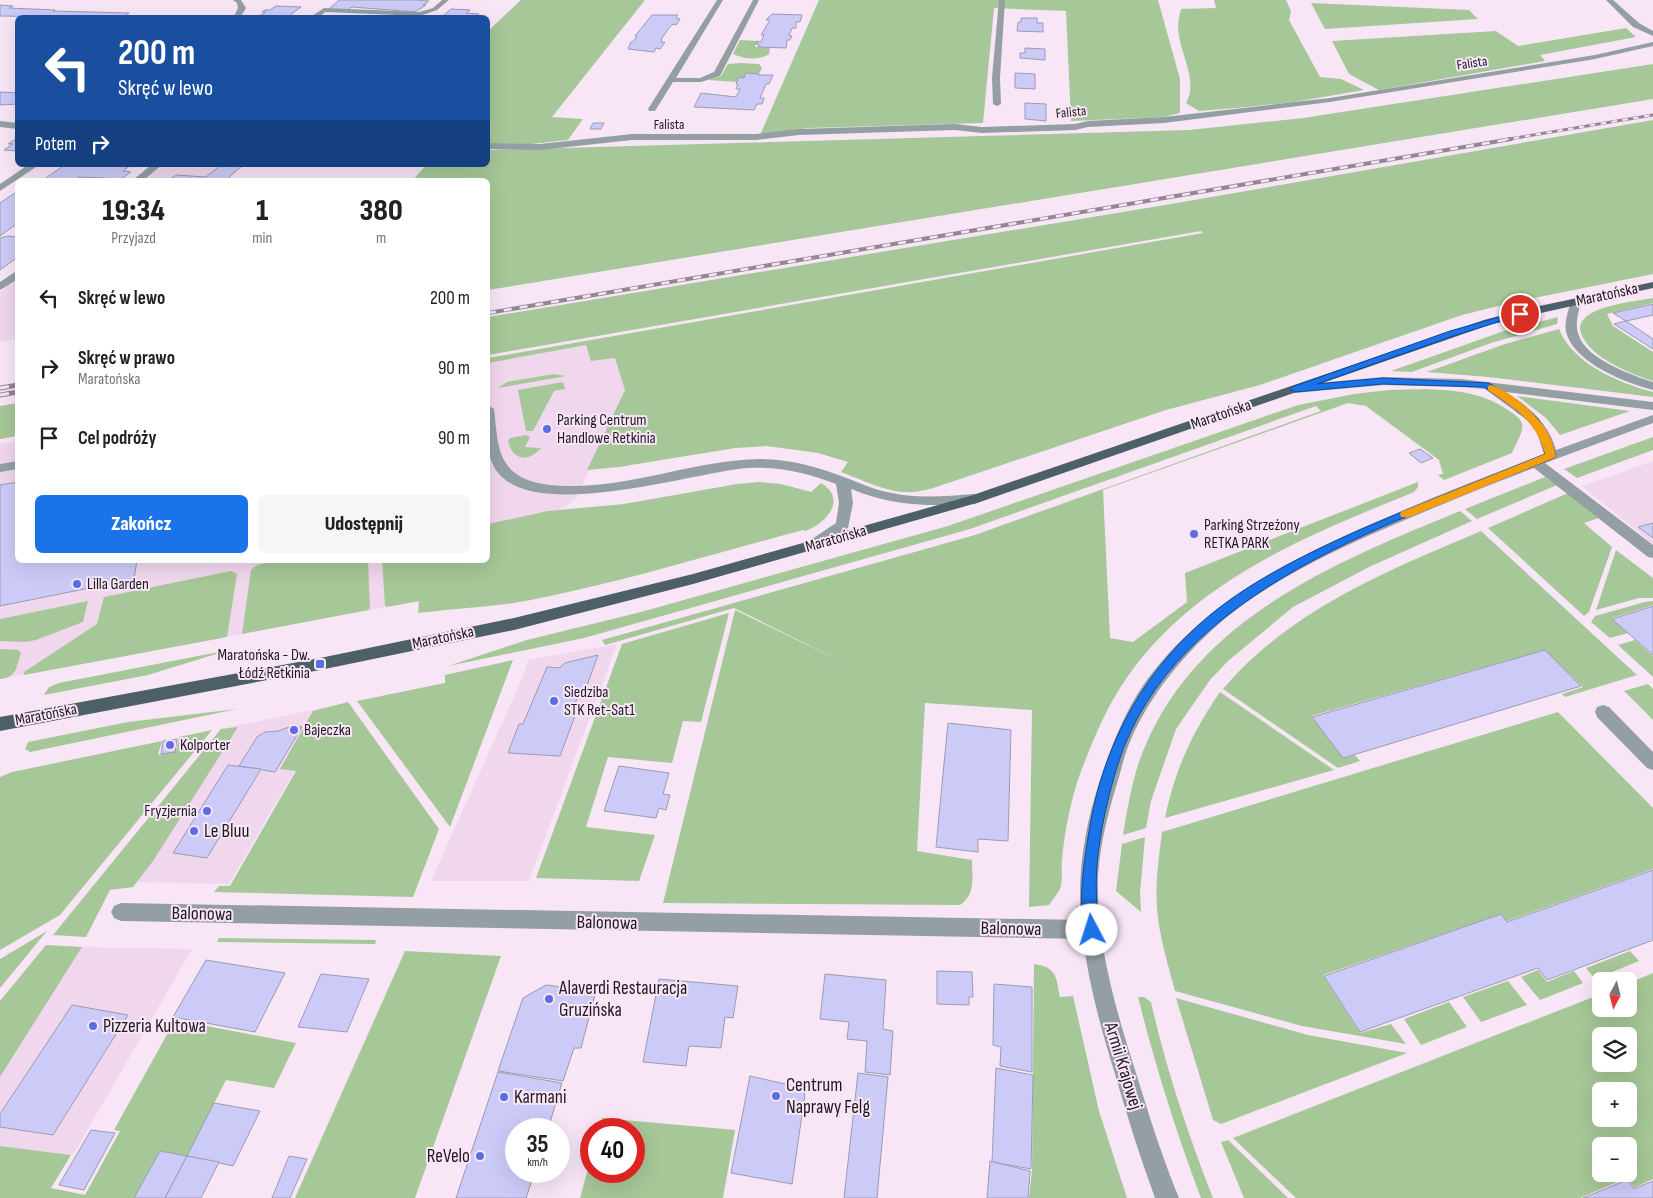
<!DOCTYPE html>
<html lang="pl">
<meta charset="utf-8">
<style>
body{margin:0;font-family:"Sofia Sans Condensed",sans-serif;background:#f6f6f6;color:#222;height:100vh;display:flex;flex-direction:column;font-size:19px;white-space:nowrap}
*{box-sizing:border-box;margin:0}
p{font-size:16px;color:#767676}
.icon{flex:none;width:28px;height:28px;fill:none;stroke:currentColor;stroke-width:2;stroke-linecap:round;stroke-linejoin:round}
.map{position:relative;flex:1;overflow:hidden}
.side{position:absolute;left:15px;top:178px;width:475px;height:385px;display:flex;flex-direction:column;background:#fff;border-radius:8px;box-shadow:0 5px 20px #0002}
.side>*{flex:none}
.top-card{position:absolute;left:15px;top:15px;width:475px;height:152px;border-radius:8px;box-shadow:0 5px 20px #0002;background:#1a4fa0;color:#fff;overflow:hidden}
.needle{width:32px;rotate:187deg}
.tools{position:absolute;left:1592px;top:972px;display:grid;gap:10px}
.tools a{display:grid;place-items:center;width:45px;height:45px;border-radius:8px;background:#fff;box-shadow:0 5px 20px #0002;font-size:25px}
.speed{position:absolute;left:505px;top:1118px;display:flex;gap:10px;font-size:25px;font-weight:700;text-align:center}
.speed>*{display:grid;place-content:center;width:65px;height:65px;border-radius:50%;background:#fff;box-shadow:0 5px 20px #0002;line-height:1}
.speed small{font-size:12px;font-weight:400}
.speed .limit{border:8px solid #d22;background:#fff;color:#111}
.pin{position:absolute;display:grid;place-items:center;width:42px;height:42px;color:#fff;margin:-21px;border:2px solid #fff;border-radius:50%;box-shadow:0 1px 5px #0007}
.me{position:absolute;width:55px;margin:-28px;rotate:355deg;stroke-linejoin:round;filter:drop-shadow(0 0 4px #0008)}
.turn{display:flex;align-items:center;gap:18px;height:105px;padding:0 20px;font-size:22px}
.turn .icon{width:65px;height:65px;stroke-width:2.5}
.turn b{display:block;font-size:35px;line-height:42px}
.then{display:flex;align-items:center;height:48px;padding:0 20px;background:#0003;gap:10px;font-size:19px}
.eta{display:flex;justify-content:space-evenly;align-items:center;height:85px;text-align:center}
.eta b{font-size:30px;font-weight:800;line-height:35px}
.action{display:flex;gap:10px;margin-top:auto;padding:10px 20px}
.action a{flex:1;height:58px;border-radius:8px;background:#1a73e8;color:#fff;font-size:20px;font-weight:800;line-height:58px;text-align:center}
.action a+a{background:#f6f6f6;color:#222}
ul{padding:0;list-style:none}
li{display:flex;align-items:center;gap:15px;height:70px;padding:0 20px}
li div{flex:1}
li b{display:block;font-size:19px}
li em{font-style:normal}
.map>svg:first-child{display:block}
.built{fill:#f0d7ee}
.green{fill:#a6c797;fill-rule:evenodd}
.building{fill:#cccbf8;stroke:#9b9bb0}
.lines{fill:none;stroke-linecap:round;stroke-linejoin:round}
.minor{fill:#949fa4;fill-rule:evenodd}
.major{fill:#4d5f67;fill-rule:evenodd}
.rail-far2-casing{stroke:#938793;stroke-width:3}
.rail-far1-casing{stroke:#938793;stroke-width:4}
.rail-casing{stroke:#938793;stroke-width:5}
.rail-far2{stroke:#f8e6f7;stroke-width:2;stroke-dasharray:5.5;stroke-linecap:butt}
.rail-far1{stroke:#f8e6f7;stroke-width:2.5;stroke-dasharray:8;stroke-linecap:butt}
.rail{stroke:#f8e6f7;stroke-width:3;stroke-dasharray:9;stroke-linecap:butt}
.route{fill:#1a73e8;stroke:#114b97}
.slow{fill:#f59e0b}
.poi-dot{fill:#5a6de4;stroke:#f8e6f7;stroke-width:2}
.labels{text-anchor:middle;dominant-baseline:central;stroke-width:4;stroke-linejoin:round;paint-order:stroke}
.far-street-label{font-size:14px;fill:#201a20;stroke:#f8e6f7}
.street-label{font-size:16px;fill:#201a20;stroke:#f8e6f7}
.poi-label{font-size:16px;fill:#201a20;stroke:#f8e6f7;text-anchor:start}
.near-poi-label{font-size:19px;fill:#201a20;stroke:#f8e6f7;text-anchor:start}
.near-street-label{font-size:19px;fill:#201a20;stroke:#f8e6f7}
</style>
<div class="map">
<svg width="1653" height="1198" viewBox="0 0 1653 1198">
<rect width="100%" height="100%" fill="#f8e6f7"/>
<g class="built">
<polygon points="164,165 243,165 225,180 145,180"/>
<polygon points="17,278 17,339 0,342 0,292"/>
<polygon points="611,337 625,390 576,499 488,556 488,359"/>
<polygon points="17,441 18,560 482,560 419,601 0,679 0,444"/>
<polygon points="1653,461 1653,544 1582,486"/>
<polygon points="617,644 529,881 431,881 520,683 528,660"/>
<polygon points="332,706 229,884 127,882 229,727"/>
<polygon points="82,947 192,949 73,1155 0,1146 0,1078"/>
</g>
<g class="green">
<polygon points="521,0 645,0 552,117 583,119 568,140 531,144 488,144 488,31"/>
<polygon points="819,0 1158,0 1180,79 1180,113 1164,117 1071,121 1066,11 994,8 983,123 808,128 760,135"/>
<path d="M1214,0H1286L1291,11L1289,20L1320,77L1341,79L1364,90L1294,102L1236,108L1199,111L1186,103C1198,82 1182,57 1179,36C1177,26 1179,17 1181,9L1216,8Z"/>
<polygon points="1311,3 1469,10 1478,19 1325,29"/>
<polygon points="1626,28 1636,37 1540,55 1545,61 1379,90 1349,74 1332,41 1496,31 1518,46"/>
<path d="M740,40L758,41L755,47L770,48L769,54C759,61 743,59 733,54Z"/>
<polygon points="740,63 759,64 762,68 759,74 746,73 744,78 739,77 737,82 708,80 721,76 728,64"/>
<polygon points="1653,64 1653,99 488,290 488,180 413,180 426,165 488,165 488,150 1189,130 1303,118"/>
<path d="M1653,120V274L1519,301L1462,315L1260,385L1166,410L951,482C939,486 926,491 913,492C889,494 863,480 841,472L848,462L818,453L767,446L735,448L619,467L587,470L625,390L615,358L591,361L586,345L488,363V358L1203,233L1201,231L488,355V317L1171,204Z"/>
<path d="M1653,298V303L1607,314L1613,326L1653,352V381C1630,374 1583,355 1580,328C1583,305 1634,302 1653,298Z"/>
<polygon points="1558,317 1557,324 1491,343 1412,372 1391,371 1504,331"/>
<path d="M1559,329C1573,364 1619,383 1653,392V397L1488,377L1427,372L1505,344Z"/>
<polygon points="554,374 566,376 498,388 507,382"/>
<polygon points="563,382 565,389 554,391 533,431 526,431 518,390"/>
<path d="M1389,390C1430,389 1473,386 1508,410C1513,414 1521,418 1522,424C1524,432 1515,445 1512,453L1444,480L1438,475L1443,474L1439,460L1366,406L1348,403L1103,490L1110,638L1133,642L1187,602L1185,573L1418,482V487L1414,492C1306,536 1189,582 1122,685C1104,712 1093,741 1081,771C1071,798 1065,830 1062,859C1061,868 1063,881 1060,889C1057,895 1052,900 1049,905L1029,907L1032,710L925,703L917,851L972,860C972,878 976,894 960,905L663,903L735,610L851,666L734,608L605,645L602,640L975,535L1321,411L1316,406L970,529L584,638L448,666L527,640L641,612L948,526L1298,405L1354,394Z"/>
<polygon points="1517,396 1630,411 1560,435 1546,418"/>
<polygon points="17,403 17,436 0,439 0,406"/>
<path d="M526,435L530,437L525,447L541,448C528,463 512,460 508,441L510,438Z"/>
<polygon points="1653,437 1653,450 1577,478 1564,469"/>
<polygon points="1545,477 1557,485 1477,519 1465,509"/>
<path d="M759,482L781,484L811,492L821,483C848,499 826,524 805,531L803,530C713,554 623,582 531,600C494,607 456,608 418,613L419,601L387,607L385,605L382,560H488V524L548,511L624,504L737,484Z"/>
<polygon points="1568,493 1599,518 1584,523 1612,547 1589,612 1584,616 1488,528"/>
<path d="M1460,511L1472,521L1369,567L1293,607L1228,661L1210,680L1176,729L1151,801L1146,828L1123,835C1128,805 1133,773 1146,744C1202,615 1339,561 1460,511Z"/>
<path d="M1481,531L1637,675L1565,697L1562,694L1583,687L1545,650L1311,716L1344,758L1355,755L1360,761L1338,768L1223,689C1291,609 1387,571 1481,531Z"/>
<polygon points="1616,550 1653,578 1653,598 1639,598 1596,610"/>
<polygon points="283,560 368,560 370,608 368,610 242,634 251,570 257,565"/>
<polygon points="231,571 237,574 227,637 24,675 24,672 97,624 104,597"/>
<polygon points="88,601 83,622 36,640 25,642 0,641 0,619"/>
<polygon points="1653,601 1653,605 1612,618 1628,633 1610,638 1591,622 1595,616 1645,602"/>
<polygon points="729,613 701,722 683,721 672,763 608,757 586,827 655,835 639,881 536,878 622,644"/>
<polygon points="1635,640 1653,656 1653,677 1618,645"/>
<path d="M0,649L18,650L21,653C16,668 17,677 0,679Z"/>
<polygon points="229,650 148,675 44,695 49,687 59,683"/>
<polygon points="513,660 450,827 357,701 445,683 445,675"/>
<polygon points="1648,684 1653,689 1653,720 1624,691"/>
<path d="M1220,692L1334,770L1165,818C1175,769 1192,733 1220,692Z"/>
<polygon points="348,702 439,829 413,897 214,892 219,886 230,886 296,771 280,769 313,711"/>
<polygon points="237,709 30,752 25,749 28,742 128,722"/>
<path d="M1558,712L1653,808V869L1507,921L1501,914L1323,975L1360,1033L1391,1024L1406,1044L1302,1026L1175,991C1168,964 1159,936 1157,908C1155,883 1159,857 1162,832Z"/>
<polygon points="238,727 153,861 133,887 110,890 86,937 53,935 221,729"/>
<polygon points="212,730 60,915 0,950 0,777 12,772 162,741 158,755 176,751 179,737"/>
<polygon points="1145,837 1140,893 1141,912 1116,891 1122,844"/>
<polygon points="47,931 0,988 0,959"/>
<polygon points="219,938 376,940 375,944 217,942"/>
<polygon points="46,945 82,947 0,1077 0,1001"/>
<polygon points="405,951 501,956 415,1198 295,1198"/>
<polygon points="1630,951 1639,961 1595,979 1586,968"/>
<path d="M1034,964C1057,967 1056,977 1060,997L1073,996L1099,1111L1127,1198H1029L1032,1170Z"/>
<polygon points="1538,970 1547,982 1574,971 1583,983 1540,1000 1521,977"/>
<path d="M1653,973V1179L1634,1188L1627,1178L1580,1198H1296L1233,1138L1601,994V1009H1629V983ZM1629,1036V1064H1601V1036ZM1629,1091V1119H1601V1091ZM1601,1146H1629V1174H1601Z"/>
<polygon points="1508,981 1527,1005 1481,1022 1463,997"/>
<path d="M1138,997H1144L1151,1002C1166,1069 1188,1134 1213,1198H1201C1176,1132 1155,1065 1138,997Z"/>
<polygon points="1176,998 1308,1035 1407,1053 1221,1124 1213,1120"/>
<polygon points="1449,1002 1467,1027 1421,1045 1404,1019"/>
<polygon points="175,1020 296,1043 274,1088 226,1080 187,1156 160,1151 134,1198 0,1198 0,1146 71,1155 51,1188 85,1195 120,1131 114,1130"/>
<polygon points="602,1118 735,1130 723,1198 580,1198 591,1158 591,1171 634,1171 634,1129 599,1129"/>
<polygon points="1228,1140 1288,1198 1244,1198 1221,1142"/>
</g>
<g class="building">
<polygon points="339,0 417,0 429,1 423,5 426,5 415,12 352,7 348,10 329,9"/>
<polygon points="0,5 13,6 9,8 55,10 53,11 129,13 122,18 0,16"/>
<polygon points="276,6 301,7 286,18 256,18 266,12 262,12 265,10 270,10"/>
<polygon points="451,9 470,10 466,13 479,14 475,18 449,18 451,16 444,15"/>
<polygon points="772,14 802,15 800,22 796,22 796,28 792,28 789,36 792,36 790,40 787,40 786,48 758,47 759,44 756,44 757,41 761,42 764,35 761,35 770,20 766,20"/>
<polygon points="652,15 678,15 676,18 680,19 676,25 673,24 669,28 662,38 661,42 665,42 660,49 656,48 654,52 628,49 631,42 633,42 637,36 635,36"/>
<polygon points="1021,18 1037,18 1037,23 1043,23 1043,32 1017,31 1018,22 1021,22"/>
<polygon points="1025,48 1045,49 1045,60 1020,58 1020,53 1025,53"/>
<polygon points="746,73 759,74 758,75 773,75 769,84 766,84 760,98 764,98 762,104 757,104 754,110 694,107 701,93 736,97 740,89 736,89 738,84 736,84 739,77 744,78"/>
<polygon points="1015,73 1035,74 1035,89 1015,88"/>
<polygon points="0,92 18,93 18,104 0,105"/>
<polygon points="1025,103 1046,104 1046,121 1025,119"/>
<polygon points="593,123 604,123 601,129 590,129"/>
<polygon points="14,140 18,141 18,151 4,150 13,144 8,144"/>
<polygon points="55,165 131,165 123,171 131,172 121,179 79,177 74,180 43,180 63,166"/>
<polygon points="221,165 243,165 226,180 169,180 176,175 206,177"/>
<polygon points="18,191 18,223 0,236 0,203"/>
<polygon points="8,236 18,237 18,257 0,270 0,238"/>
<polygon points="1653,304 1653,315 1626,321 1613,313"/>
<polygon points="1626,321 1653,339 1653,349 1614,324"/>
<polygon points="1420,449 1433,458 1421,463 1409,453"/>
<polygon points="18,482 18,560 137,560 134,579 0,606 0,485"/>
<polygon points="1653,523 1653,538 1638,527"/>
<polygon points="1653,606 1653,655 1612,619"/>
<polygon points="1545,650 1581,686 1343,758 1312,717"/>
<polygon points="598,655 585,691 579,693 573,709 576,713 560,756 508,753 519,724 523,724 547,667 559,668 565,663"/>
<polygon points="948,723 1011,730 1008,841 978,839 978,852 936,847"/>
<polygon points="292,726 302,727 275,772 239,766 257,737 265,732 278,731"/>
<polygon points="177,739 175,752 161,754 163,741"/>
<polygon points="228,765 261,769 207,858 173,853"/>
<polygon points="619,766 669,773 663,794 670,795 666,810 659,808 656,818 604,811"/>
<polygon points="1653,870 1653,940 1547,980 1538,968 1360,1032 1324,976 1501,914 1507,922"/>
<polygon points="206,960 285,973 255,1032 173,1017"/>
<polygon points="937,971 972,972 973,997 969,997 969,1005 937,1004"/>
<polygon points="321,974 369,979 347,1032 298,1027"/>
<polygon points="825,974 886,980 883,1029 893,1031 890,1075 865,1072 867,1041 847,1039 849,1022 820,1019"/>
<polygon points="659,979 738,986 733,1018 725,1017 721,1048 689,1046 686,1066 643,1062"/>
<polygon points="994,984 1032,987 1032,1072 1000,1066 1001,1047 993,1045"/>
<polygon points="546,985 596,991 581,1048 574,1048 563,1081 498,1071 523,998"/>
<polygon points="72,1005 128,1015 53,1135 0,1127 0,1114"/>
<polygon points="996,1068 1033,1075 1031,1169 992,1162"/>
<polygon points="498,1072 562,1083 548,1129 516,1129 516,1171 535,1171 526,1198 456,1198"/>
<polygon points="858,1073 888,1077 877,1198 844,1198"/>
<polygon points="750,1076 799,1087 805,1094 792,1184 731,1173"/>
<polygon points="214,1103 260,1111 233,1166 187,1156"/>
<polygon points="91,1130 115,1133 84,1190 59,1185"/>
<polygon points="160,1151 187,1156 165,1198 134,1198"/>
<polygon points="187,1156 219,1162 201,1198 165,1198"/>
<polygon points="289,1156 307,1159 290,1198 272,1198"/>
<polygon points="990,1161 1030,1171 1028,1198 987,1198"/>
<polygon points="1627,1180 1634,1189 1653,1181 1653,1198 1583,1198"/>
</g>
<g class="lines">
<g class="minor">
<polygon points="233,0 241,0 246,8 240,18 233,18 238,8 237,3"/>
<polygon points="442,0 449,0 437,10 420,16 325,12 318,18 309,18 324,8 419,12 433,8"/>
<polygon points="717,0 723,0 676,78 700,78 714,72 753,0 759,0 720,76 701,82 673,82 655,111 649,111 648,109"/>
<polygon points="999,0 1005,0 1000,78 1001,104 997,106 993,104 992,78"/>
<polygon points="1606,0 1613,0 1639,23 1653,31 1653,36 1633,27"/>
<polygon points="1653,42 1653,46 1595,59 1330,102 1164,123 1088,127 1075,130 982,133 955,130 799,135 756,140 632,140 540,150 488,149 488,143 540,144 632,134 756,134 799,129 955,124 982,127 1075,124 1088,121 1164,117 1330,98 1595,55"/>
<polygon points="0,121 18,123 18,129 0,127"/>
<polygon points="28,165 39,165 0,191 0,184"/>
<polygon points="151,165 162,165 144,180 133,180"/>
<polygon points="18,270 18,279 0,290 0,282"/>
<path d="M1576,298L1581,301C1579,312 1574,324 1579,336C1587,359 1631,375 1653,382V390C1626,383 1577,364 1567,335C1563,324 1568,312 1571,301Z"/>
<path d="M1383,377L1461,379L1653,402V410L1506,392C1529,407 1548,422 1556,450L1653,415V423L1545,463L1653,545V558L1648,557L1534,468C1488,485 1443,504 1398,523C1339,548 1277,577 1227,617C1186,651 1149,695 1129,744C1125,754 1122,766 1119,777C1109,809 1100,843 1098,877C1096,944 1116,1010 1136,1073C1149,1115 1162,1157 1179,1198H1155C1140,1157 1127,1116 1115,1074C1101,1029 1089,985 1083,939L121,921L114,918L111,912L114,906L121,903L1081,920C1077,872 1085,826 1100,780C1111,748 1123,715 1142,687C1203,599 1302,553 1397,513C1445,492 1495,473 1544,454L1537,433L1527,420L1485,389L1461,387L1383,385L1295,393L1289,389L1295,385Z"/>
<path d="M488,405L494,409C498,442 496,471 534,482C548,486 562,486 576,486C638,485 698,460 760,459C788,459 815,466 841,476C858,482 874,490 892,493C919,499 947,496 975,494L980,496L982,499L980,502L975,504C928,506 896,507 851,489L853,503L848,528L814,550L809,549L807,545L809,541L836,523L839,503L836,484C808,473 778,466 747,468C691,473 541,521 499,474C484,457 485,426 488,405Z"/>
<polygon points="18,461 18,469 0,472 0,464"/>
<polygon points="1603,705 1609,707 1653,752 1653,770 1647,768 1597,717 1595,712 1597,707"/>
</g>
<polygon class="major" points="1653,282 1653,288 1492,324 980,502 693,584 514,630 320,670 0,731 0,717 320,658 514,618 693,574 970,496 1484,320 1530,308"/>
<defs>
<polyline id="rail-far2" points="1503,140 1653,115"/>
<polyline id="rail-far1" points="488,313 1511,139"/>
<g id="rail">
<polyline points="0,388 18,385"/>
<polyline points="0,395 18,392"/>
</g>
</defs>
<use href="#rail-far2" class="rail-far2-casing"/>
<use href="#rail-far1" class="rail-far1-casing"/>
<use href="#rail" class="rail-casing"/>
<use href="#rail-far2" class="rail-far2"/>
<use href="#rail-far1" class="rail-far1"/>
<use href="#rail" class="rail"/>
</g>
<path class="route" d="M1517,312L1524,314L1456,335L1317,384L1383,378L1489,383L1519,402L1538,419L1550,438L1556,456L1554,458C1399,521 1174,587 1118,764C1108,796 1100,831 1097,864C1096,877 1096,892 1097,906C1097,915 1101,926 1097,935L1092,937L1087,935C1075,908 1086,849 1091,820C1104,749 1138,683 1190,633C1237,587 1298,558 1357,531C1419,504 1482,480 1545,454L1541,438L1531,423L1513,407L1484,387L1383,384L1295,392L1290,389L1292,387L1450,331Z"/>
<path class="slow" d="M1491,385C1511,391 1541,418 1550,437C1553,443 1554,450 1556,456L1554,458L1409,517H1401L1400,514L1401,512L1545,454C1536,421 1516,409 1488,390V386Z"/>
<g class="poi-dot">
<circle cx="547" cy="429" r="5"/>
<circle cx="1194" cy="534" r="5"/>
<circle cx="77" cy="584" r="5"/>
<rect x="315" y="659" width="10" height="10" rx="2.5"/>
<circle cx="554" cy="701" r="5"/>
<circle cx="294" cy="730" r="5"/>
<circle cx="170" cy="745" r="5"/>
<circle cx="207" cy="811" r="5"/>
<circle cx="194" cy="831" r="5"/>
<circle cx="549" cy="999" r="5"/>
<circle cx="93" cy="1026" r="5"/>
<circle cx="776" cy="1096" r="5"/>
<circle cx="504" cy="1097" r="5"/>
<circle cx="480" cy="1156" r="5"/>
</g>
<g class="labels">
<g class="far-street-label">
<text transform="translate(1472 63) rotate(-9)">Falista</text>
<text transform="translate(1071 112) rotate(-6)">Falista</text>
<text x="669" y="124">Falista</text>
</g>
<g class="street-label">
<text transform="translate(1607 295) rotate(-12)">Maratońska</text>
<text transform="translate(1221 415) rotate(-19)">Maratońska</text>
<text transform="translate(836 539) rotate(-16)">Maratońska</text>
<text transform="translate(443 638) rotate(-12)">Maratońska</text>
<text transform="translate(46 715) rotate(-11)">Maratońska</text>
</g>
<g class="poi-label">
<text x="557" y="420">Parking Centrum<tspan x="557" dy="18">Handlowe Retkinia</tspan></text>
<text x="1204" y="525">Parking Strzeżony<tspan x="1204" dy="18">RETKA PARK</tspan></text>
<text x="87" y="584">Lilla Garden</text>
<text x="310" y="655" text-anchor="end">Maratońska - Dw.<tspan x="310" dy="18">Łódź Retkinia</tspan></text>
<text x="564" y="692">Siedziba<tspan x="564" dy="18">STK Ret-Sat1</tspan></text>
<text x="304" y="730">Bajeczka</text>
<text x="180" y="745">Kolporter</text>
<text x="197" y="811" text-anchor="end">Fryzjernia</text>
</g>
<g class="near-poi-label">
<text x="204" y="831">Le Bluu</text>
<text x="559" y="988">Alaverdi Restauracja<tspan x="559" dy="22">Gruzińska</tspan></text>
<text x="103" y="1026">Pizzeria Kultowa</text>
<text x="786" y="1085">Centrum<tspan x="786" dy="22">Naprawy Felg</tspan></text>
<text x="514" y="1097">Karmani</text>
<text x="470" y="1156" text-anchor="end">ReVelo</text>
</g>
<g class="near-street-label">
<text transform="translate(202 914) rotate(1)">Balonowa</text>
<text transform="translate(607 923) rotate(1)">Balonowa</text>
<text transform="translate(1011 929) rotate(1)">Balonowa</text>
<text transform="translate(1123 1066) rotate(73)">Armii Krajowej</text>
</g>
</g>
</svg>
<div class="tools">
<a><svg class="needle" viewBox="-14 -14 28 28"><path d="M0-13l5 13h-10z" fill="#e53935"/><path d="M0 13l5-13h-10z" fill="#767676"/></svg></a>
<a><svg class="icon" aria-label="layers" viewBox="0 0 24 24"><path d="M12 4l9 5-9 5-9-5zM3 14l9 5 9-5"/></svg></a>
<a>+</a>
<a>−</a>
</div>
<div class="speed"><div>35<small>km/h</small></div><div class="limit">40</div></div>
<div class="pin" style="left:1520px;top:314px;background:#d93025"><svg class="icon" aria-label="arrive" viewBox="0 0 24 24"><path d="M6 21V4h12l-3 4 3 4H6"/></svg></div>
<svg class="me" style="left:1092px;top:930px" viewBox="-20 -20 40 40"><circle r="19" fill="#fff"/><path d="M0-13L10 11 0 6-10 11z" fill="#1a73e8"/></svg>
<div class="top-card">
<div class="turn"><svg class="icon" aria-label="left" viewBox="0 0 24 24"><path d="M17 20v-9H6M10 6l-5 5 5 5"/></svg><div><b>200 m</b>Skręć w lewo</div></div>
<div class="then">Potem<svg class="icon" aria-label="right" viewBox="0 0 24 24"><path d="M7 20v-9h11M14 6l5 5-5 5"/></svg></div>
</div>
<section class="side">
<div class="eta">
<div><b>19:34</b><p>Przyjazd</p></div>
<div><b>1</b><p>min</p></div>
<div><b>380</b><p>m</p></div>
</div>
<ul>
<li><svg class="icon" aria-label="left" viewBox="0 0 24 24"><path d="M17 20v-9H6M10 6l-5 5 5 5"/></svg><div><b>Skręć w lewo</b></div><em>200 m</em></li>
<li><svg class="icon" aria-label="right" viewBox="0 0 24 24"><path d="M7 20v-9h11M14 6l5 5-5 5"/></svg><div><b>Skręć w prawo</b><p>Maratońska</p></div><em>90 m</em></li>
<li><svg class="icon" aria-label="arrive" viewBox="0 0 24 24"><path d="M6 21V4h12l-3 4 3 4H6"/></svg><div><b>Cel podróży</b></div><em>90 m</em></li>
</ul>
<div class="action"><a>Zakończ</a><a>Udostępnij</a></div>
</section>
</div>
